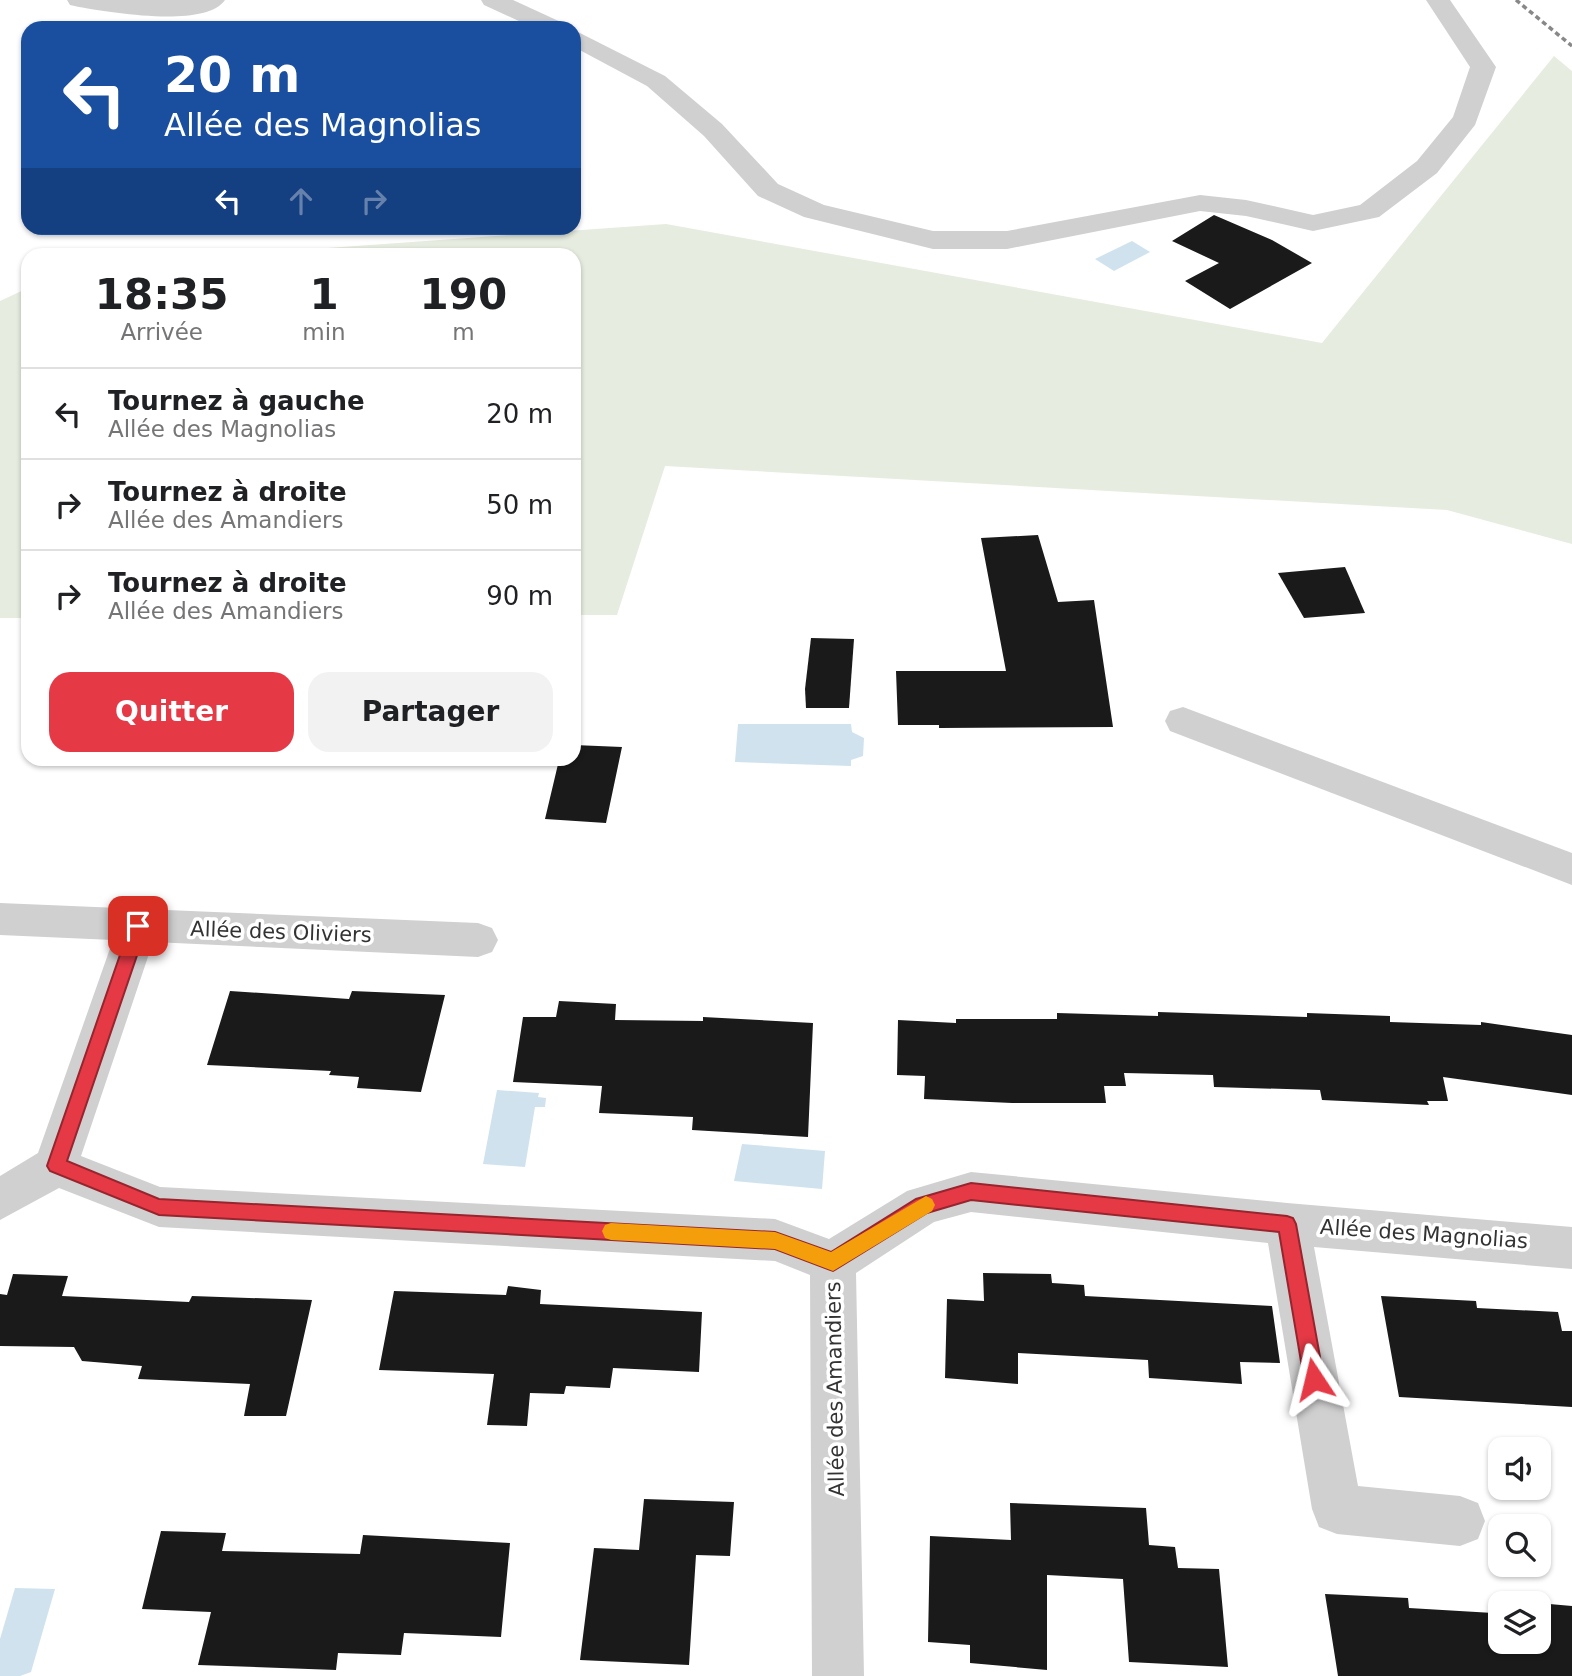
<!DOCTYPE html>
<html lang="fr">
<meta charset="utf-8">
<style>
body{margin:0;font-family:"DejaVu Sans",sans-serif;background:#f2f2f2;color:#202124;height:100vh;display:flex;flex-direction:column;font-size:26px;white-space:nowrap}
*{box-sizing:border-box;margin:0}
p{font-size:23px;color:#757577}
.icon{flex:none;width:38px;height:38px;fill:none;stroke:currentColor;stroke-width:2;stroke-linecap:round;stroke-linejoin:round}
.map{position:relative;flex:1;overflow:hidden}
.sheet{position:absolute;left:21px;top:248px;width:560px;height:518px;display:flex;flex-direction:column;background:#fff;border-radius:21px;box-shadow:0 2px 5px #0004}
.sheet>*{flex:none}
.hud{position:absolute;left:21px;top:21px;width:560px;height:214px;border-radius:21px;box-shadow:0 2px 5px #0004;background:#1a4fa0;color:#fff;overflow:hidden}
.fabs{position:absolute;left:1488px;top:1437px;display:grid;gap:14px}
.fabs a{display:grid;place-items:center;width:63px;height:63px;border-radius:14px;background:#fff;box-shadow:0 2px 5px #0004;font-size:35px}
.pin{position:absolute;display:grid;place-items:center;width:60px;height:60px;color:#fff;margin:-30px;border-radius:14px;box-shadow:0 4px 10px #0006}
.me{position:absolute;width:77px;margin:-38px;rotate:350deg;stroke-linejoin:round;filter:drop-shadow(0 0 5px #0008)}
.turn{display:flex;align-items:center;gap:24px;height:147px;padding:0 28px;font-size:32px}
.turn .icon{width:91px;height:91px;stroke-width:2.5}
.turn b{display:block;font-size:49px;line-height:60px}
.lanes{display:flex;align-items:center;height:66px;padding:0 28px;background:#0003;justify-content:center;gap:35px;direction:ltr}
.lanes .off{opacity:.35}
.eta{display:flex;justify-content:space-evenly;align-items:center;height:119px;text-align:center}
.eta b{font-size:42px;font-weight:800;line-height:49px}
.button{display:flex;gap:14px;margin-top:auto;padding:14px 28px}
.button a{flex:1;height:80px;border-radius:21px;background:#e63946;color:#fff;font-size:28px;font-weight:800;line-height:80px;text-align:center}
.button a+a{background:#f2f2f2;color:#202124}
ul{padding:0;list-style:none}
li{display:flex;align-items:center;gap:21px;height:91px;padding:0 28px;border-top:2px solid #e0e0e0}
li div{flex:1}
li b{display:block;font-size:26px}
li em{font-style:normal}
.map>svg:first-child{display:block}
.green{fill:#e6ecdf}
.water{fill:#cfe2ee}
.building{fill:#1a1a1a}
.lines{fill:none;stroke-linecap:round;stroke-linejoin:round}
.street{fill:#d0d0d0;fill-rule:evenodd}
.rail{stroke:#888;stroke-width:3.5;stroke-dasharray:5 3.5;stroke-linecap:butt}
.route{fill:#e63946;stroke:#96252e;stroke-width:2}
.slow{fill:#f59e0b}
.labels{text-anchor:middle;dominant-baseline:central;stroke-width:7;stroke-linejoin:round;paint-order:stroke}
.street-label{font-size:21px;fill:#333;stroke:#fff}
</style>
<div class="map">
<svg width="1572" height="1676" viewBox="0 0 1572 1676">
<rect width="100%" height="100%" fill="#fff"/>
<g class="green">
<polygon points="1554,56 1572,71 1572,544 1447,510 665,466 617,615 574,615 574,256 231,255 666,224 1322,343"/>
<polygon points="28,288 28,618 0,618 0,301"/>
</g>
<g class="water">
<polygon points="1132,241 1150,252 1114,271 1095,259"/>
<polygon points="738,724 851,724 852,732 864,738 863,756 851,760 851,766 735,762"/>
<polygon points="497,1090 539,1093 538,1097 546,1098 545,1107 535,1107 525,1167 483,1164"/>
<polygon points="742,1144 825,1151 822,1189 734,1181"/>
<polygon points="15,1588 55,1589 31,1672 20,1676 0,1676 0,1639"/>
</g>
<g class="building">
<polygon points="1214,215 1272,240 1312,263 1230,309 1185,281 1219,263 1172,241"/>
<polygon points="1038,535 1058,602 1094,600 1113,727 939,728 939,725 898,725 896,671 1006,671 981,538"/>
<polygon points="1345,567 1365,613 1304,618 1278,573"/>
<polygon points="811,638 854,639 849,708 806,708 805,689"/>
<polygon points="574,745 622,747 606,823 545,819 559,760 574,760"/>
<polygon points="230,991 349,999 352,991 445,995 421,1092 357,1088 359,1077 329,1075 331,1071 207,1065"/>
<polygon points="559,1001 616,1004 615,1020 703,1021 703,1017 813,1023 808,1137 692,1130 693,1117 599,1113 602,1086 513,1082 523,1017 556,1017"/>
<polygon points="1158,1012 1307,1017 1307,1013 1390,1016 1390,1022 1481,1025 1481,1022 1572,1035 1572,1095 1443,1077 1448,1101 1427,1101 1429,1105 1322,1100 1320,1090 1214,1087 1213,1075 1124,1073 1126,1086 1104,1086 1106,1103 1012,1103 924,1099 925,1076 897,1075 898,1020 956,1023 956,1019 1057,1019 1057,1013 1158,1016"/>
<polygon points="983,1273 1051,1274 1052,1283 1084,1285 1085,1296 1272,1306 1280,1363 1240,1362 1242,1384 1149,1378 1148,1360 1018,1353 1018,1384 945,1378 947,1299 984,1301"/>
<polygon points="13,1274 68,1276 62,1296 189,1302 192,1296 312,1300 286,1416 244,1416 250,1384 138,1379 142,1366 82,1361 74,1347 0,1346 0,1294 7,1295"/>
<polygon points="508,1286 541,1290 540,1304 702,1312 699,1372 613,1368 610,1388 566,1386 564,1394 530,1393 527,1426 487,1425 494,1374 379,1370 394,1291 506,1295"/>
<polygon points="1381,1296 1476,1301 1477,1308 1558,1312 1562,1331 1572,1331 1572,1407 1399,1397"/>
<polygon points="644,1499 734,1502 730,1556 696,1555 689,1665 580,1660 594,1548 639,1550"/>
<polygon points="1010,1503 1146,1508 1149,1545 1175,1547 1178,1568 1219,1569 1228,1667 1129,1662 1123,1579 1047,1575 1047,1670 970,1663 970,1645 928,1642 930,1536 1011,1540"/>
<polygon points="161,1531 226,1533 222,1551 360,1554 363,1535 510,1543 501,1637 404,1633 401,1655 338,1653 336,1670 198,1665 211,1612 142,1609"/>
<polygon points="1325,1594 1408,1598 1409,1608 1493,1613 1491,1599 1533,1603 1500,1603 1500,1642 1538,1642 1538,1603 1572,1606 1572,1676 1338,1676"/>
</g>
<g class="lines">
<g class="street">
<path d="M67,0H225C205,29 109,12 79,7L70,5Z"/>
<polygon points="481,0 513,0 563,23 566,28 534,28 484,5"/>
<polygon points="1426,0 1450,0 1496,67 1475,125 1437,173 1379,217 1313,231 1246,216 1200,211 1007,249 933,249 804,217 758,196 704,136 647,86 574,47 574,30 665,76 722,124 778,184 824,205 933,231 1007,231 1200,195 1246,200 1313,215 1360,205 1417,161 1453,117 1470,67"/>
<polygon points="1183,707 1572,853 1572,885 1170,731 1165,721 1170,711"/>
<polygon points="0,903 478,923 492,928 498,940 492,952 478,957 153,942 81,1156 160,1187 775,1219 829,1239 907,1191 971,1172 1287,1203 1572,1227 1572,1269 1314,1247 1358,1486 1460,1496 1478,1503 1485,1521 1478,1539 1460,1546 1337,1534 1319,1527 1312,1509 1268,1243 971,1212 934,1222 856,1273 864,1676 812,1676 810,1275 775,1261 159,1227 59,1188 0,1220 0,1176 38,1153 113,940 0,935"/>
</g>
<polyline class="rail" points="1516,0 1572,46"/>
</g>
<polygon class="route" points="138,919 147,926 67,1161 159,1199 775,1232 831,1252 916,1199 971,1183 1287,1216 1293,1218 1296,1224 1324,1379 1321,1386 1314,1389 1307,1386 1304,1379 1279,1232 971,1200 927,1213 833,1271 775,1249 159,1215 50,1171 47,1166 130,926"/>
<polygon class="slow" points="926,1196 932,1199 935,1205 932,1211 833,1271 775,1249 611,1240 605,1238 602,1231 605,1225 611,1223 775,1232 831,1252"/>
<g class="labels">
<g class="street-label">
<text transform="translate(281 932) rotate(2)">Allée des Oliviers</text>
<text transform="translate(1424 1234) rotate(4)">Allée des Magnolias</text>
<text transform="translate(835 1389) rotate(-91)">Allée des Amandiers</text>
</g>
</g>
</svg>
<div class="fabs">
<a><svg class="icon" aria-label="sound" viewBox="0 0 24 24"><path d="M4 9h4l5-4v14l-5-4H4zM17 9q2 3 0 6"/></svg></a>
<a><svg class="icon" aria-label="search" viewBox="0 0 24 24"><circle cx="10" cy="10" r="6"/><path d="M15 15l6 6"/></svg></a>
<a><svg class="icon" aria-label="layers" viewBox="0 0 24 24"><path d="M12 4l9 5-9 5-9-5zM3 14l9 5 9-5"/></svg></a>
</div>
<div class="pin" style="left:138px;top:926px;background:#d93025"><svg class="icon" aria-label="arrive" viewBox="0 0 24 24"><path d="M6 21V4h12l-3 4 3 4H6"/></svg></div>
<svg class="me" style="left:1314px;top:1379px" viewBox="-20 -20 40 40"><path d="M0-17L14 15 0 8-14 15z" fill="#e63946" stroke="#fff" stroke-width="4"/></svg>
<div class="hud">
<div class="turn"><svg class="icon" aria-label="left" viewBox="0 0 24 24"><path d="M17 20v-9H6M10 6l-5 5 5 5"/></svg><div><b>20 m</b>Allée des Magnolias</div></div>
<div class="lanes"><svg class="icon" aria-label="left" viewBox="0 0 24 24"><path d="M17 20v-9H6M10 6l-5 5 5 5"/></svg><svg class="icon off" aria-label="ahead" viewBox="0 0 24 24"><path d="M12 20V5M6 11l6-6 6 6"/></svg><svg class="icon off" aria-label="right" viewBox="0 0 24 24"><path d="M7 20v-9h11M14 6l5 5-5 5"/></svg></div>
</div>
<section class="sheet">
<div class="eta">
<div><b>18:35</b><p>Arrivée</p></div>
<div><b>1</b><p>min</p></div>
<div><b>190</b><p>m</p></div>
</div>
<ul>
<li><svg class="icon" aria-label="left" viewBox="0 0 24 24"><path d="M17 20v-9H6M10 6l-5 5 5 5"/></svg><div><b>Tournez à gauche</b><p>Allée des Magnolias</p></div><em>20 m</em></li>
<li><svg class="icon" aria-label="right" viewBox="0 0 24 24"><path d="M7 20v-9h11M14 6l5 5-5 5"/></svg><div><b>Tournez à droite</b><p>Allée des Amandiers</p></div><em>50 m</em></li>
<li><svg class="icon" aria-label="right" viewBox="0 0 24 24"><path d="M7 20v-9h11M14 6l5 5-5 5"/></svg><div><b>Tournez à droite</b><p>Allée des Amandiers</p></div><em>90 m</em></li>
</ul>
<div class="button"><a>Quitter</a><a>Partager</a></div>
</section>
</div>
